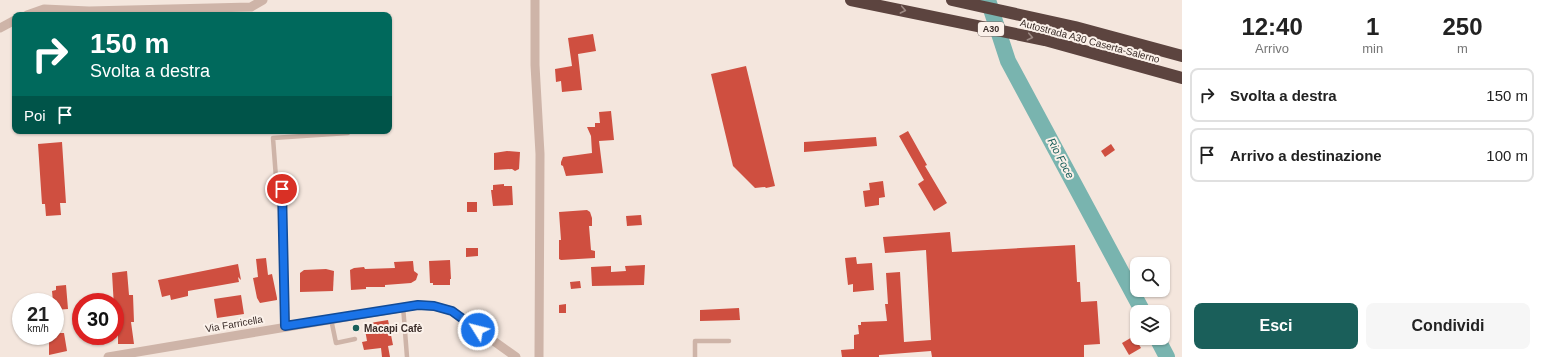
<!DOCTYPE html>
<html lang="it">
<meta charset="utf-8">
<style>
body{margin:0;font-family:Helvetica,sans-serif;background:#f6f6f6;color:#222;height:100vh;display:flex;flex-direction:column;font-size:15px;white-space:nowrap}
*{box-sizing:border-box;margin:0}
p{font-size:13px;color:#767676}
.icon{flex:none;width:22px;height:22px;fill:none;stroke:currentColor;stroke-width:2;stroke-linecap:round;stroke-linejoin:round}
.map{position:relative;flex:1;overflow:hidden}
.drawer{display:flex;flex-direction:column;background:#fff;width:360px}
.drawer>*{flex:none}
.hud{position:absolute;left:12px;top:12px;width:380px;height:122px;border-radius:8px;box-shadow:0 1px 3px #0004;background:#00695c;color:#fff;overflow:hidden}
.buttons{position:absolute;left:1130px;top:257px;display:grid;gap:8px}
.buttons a{display:grid;place-items:center;width:40px;height:40px;border-radius:8px;background:#fff;box-shadow:0 1px 3px #0004;font-size:20px}
.speed{position:absolute;left:12px;top:293px;display:flex;gap:8px;font-size:20px;font-weight:700;text-align:center}
.speed>*{display:grid;place-content:center;width:52px;height:52px;border-radius:50%;background:#fff;box-shadow:0 1px 3px #0004;line-height:1}
.speed small{font-size:10px;font-weight:400}
.speed .limit{border:6px solid #d22;background:#fff;color:#111}
.pin{position:absolute;display:grid;place-items:center;width:34px;height:34px;color:#fff;margin:-17px;border:2px solid #fff;border-radius:50%;box-shadow:0 1px 4px #0007}
.me{position:absolute;width:44px;margin:-22px;rotate:306deg;stroke-linejoin:round;filter:drop-shadow(0 0 3px #0008)}
.turn{display:flex;align-items:center;gap:14px;height:84px;padding:0 12px;font-size:18px}
.turn .icon{width:52px;height:52px;stroke-width:2.5}
.turn b{display:block;font-size:28px;line-height:34px}
.then{display:flex;align-items:center;height:38px;padding:0 12px;background:#0003;gap:8px;font-size:15px}
.eta{display:flex;justify-content:space-evenly;align-items:center;height:68px;text-align:center}
.eta b{font-size:24px;font-weight:600;line-height:28px}
.action{display:flex;gap:8px;margin-top:auto;padding:8px 12px}
.action a{flex:1;height:46px;border-radius:8px;background:#1a5f5a;color:#fff;font-size:16px;font-weight:600;line-height:46px;text-align:center}
.action a+a{background:#f6f6f6;color:#222}
ul{padding:0;list-style:none}
li{display:flex;align-items:center;gap:12px;height:54px;margin:0 8px 6px;padding:0 4px;border:2px solid #e0e0e0;border-radius:8px}
li div{flex:1}
li b{display:block;font-size:15px}
li em{font-style:normal}
main{display:flex;flex:1;min-height:0}
.map>svg:first-child{display:block}
.lines{fill:none;stroke-linecap:round;stroke-linejoin:round}
.river{stroke:#79b4af;stroke-width:16}
.building{fill:#cf4f40}
.service{stroke:#ceb4a8;stroke-width:4.5}
.minor{stroke:#ceb4a8;stroke-width:9}
.motorway{stroke:#5c443f;stroke-width:12}
.oneway{stroke:#9c8983}
.route-casing{stroke:#114b97;stroke-width:10}
.route{stroke:#1a73e8;stroke-width:7}
.poi-dot{fill:#1a5f5a;stroke:#fbf1ea;stroke-width:1.5}
.labels{text-anchor:middle;dominant-baseline:central;stroke-width:4;stroke-linejoin:round;paint-order:stroke}
.shield{fill:#fbf1ea;stroke:#746762;stroke-width:1}
.shield-label{font-size:9px;font-weight:bold;fill:#3a2c28}
.street-label{font-size:10px;fill:#3a2c28;stroke:#fbf1ea}
.poi-label{font-size:10px;font-weight:bold;fill:#3a2c28;stroke:#fbf1ea;text-anchor:start}
.water-label{font-size:11px;font-style:italic;fill:#1a5f5a;stroke:#fbf1ea}
</style>
<main>
<div class="map">
<svg width="1182" height="357" viewBox="0 0 1182 357">
<rect width="100%" height="100%" fill="#f4e6dd"/>
<g class="lines">
<g class="river">
<polyline points="988,0 1008,61 1143,312"/>
<polyline points="1157,338 1167,357"/>
</g>
</g>
<g class="building">
<polygon points="593,34 596,51 578,54 582,90 562,92 561,81 556,82 555,69 572,66 568,38"/>
<polygon points="746,66 775,186 766,188 765,187 755,188 733,166 711,74"/>
<polygon points="611,111 614,140 599,141 603,173 566,176 563,166 561,165 561,162 563,157 592,153 591,136 587,127 595,127 595,123 600,123 599,112"/>
<polygon points="908,131 927,165 925,166 947,203 934,211 918,184 924,180 899,136"/>
<polygon points="876,137 877,146 804,152 804,142"/>
<polygon points="62,142 66,203 60,203 61,215 46,216 45,204 42,204 38,144"/>
<polygon points="1111,144 1115,150 1105,157 1101,151"/>
<polygon points="507,151 520,152 519,169 515,171 512,169 494,170 494,153"/>
<polygon points="883,181 885,197 879,198 879,205 865,207 863,191 870,190 869,183"/>
<polygon points="504,184 504,186 512,186 513,205 493,206 491,190 493,190 493,185"/>
<rect x="467" y="202" width="10" height="10"/>
<polygon points="587,210 590,212 592,218 592,226 589,226 591,250 595,251 595,258 561,260 559,259 559,240 561,240 559,212"/>
<polygon points="641,215 642,225 627,226 626,216"/>
<polygon points="950,232 952,252 1075,245 1077,282 1080,282 1081,302 1097,301 1100,344 1084,345 1084,357 932,357 931,351 879,355 879,357 842,357 841,350 854,349 854,335 859,334 858,325 861,325 861,322 887,321 885,304 888,304 886,273 900,272 904,342 931,340 926,250 885,253 883,237"/>
<polygon points="466,248 478,248 478,256 466,257"/>
<polygon points="856,257 857,264 872,263 874,290 853,292 853,284 848,285 845,258"/>
<polygon points="266,258 268,275 272,274 277,298 277,300 260,303 257,298 253,278 258,277 256,259"/>
<polygon points="450,260 451,279 450,279 450,285 433,285 433,283 430,283 429,261"/>
<polygon points="413,261 414,271 418,274 416,280 411,283 385,285 385,287 366,287 366,289 351,290 350,270 354,268 364,267 365,269 395,268 394,262"/>
<polygon points="238,264 241,280 238,277 239,282 188,291 188,296 171,300 170,295 162,297 158,280"/>
<polygon points="645,265 644,285 592,286 591,267 611,266 611,272 626,271 625,266"/>
<polygon points="326,269 334,271 333,291 300,292 300,273 304,270"/>
<polygon points="127,271 129,295 133,295 134,322 131,322 134,344 118,344 118,323 115,324 112,273"/>
<polygon points="580,281 581,288 571,289 570,282"/>
<polygon points="66,285 68,309 55,310 55,302 53,302 52,291 56,290 56,286"/>
<polygon points="241,295 244,314 217,318 214,299"/>
<polygon points="566,304 566,313 559,313 559,305"/>
<polygon points="739,308 740,320 700,321 700,310"/>
<polygon points="388,320 393,345 388,346 390,357 382,357 381,348 364,350 362,342 367,341 364,324"/>
<polygon points="55,333 64,333 67,351 49,355 49,336 55,336"/>
<polygon points="1134,336 1141,348 1129,355 1122,343"/>
</g>
<g class="lines">
<g class="service">
<polyline points="403,306 407,357"/>
<polyline points="331,319 336,343 355,339"/>
<polyline points="285,326 282,189 276,178 273,138 348,133"/>
<polyline points="695,357 695,341 729,341"/>
</g>
<g class="minor">
<polyline points="535,0 535,65 540,154 539,357"/>
<polyline points="27,15 44,9 89,11 251,7 263,0"/>
<polyline points="0,28 15,20"/>
<polyline points="108,357 418,305 434,306 452,311 516,357"/>
</g>
<g class="motorway">
<polyline points="851,0 1045,40 1182,78"/>
<polyline points="952,0 1075,27 1182,56"/>
</g>
</g>
<defs><path id="oneway-chevron" d="M-2-3.5L2.5 0L-2 3.5" fill="none" stroke-width="1.6" stroke-linecap="round" stroke-linejoin="round"/></defs>
<g class="oneway">
<use href="#oneway-chevron" transform="translate(903 10) rotate(11)"/>
<use href="#oneway-chevron" transform="translate(1030 37) rotate(12)"/>
</g>
<g class="lines">
<defs>
<polyline id="route" points="282,189 285,326 418,305 434,306 452,311 478,330"/>
</defs>
<use href="#route" class="route-casing"/>
<use href="#route" class="route"/>
</g>
<circle class="poi-dot" cx="356" cy="328" r="4"/>
<g class="labels">
<rect class="shield" x="978" y="22" width="26" height="14" rx="3"/>
<g class="shield-label">
<text x="991" y="29">A30</text>
</g>
<g class="street-label">
<text transform="translate(1090 41) rotate(15)">Autostrada A30 Caserta-Salerno</text>
<text transform="translate(234 324) rotate(-10)">Via Farricella</text>
</g>
<g class="poi-label">
<text x="364" y="328">Macapi Cafè</text>
</g>
<g class="water-label">
<text transform="translate(1061 158) rotate(62)">Rio Foce</text>
</g>
</g>
</svg>
<div class="buttons">
<a><svg class="icon" aria-label="search" viewBox="0 0 24 24"><circle cx="10" cy="10" r="6"/><path d="M15 15l6 6"/></svg></a>
<a><svg class="icon" aria-label="layers" viewBox="0 0 24 24"><path d="M12 4l9 5-9 5-9-5zM3 14l9 5 9-5"/></svg></a>
</div>
<div class="speed"><div>21<small>km/h</small></div><div class="limit">30</div></div>
<div class="pin" style="left:282px;top:189px;background:#d93025"><svg class="icon" aria-label="arrive" viewBox="0 0 24 24"><path d="M6 21V4h12l-3 4 3 4H6"/></svg></div>
<svg class="me" style="left:478px;top:330px" viewBox="-20 -20 40 40"><circle r="17" fill="#1a73e8" stroke="#fff" stroke-width="3"/><path d="M0-11L8 9 0 5-8 9z" fill="#fff"/></svg>
<div class="hud">
<div class="turn"><svg class="icon" aria-label="right" viewBox="0 0 24 24"><path d="M7 20v-9h11M14 6l5 5-5 5"/></svg><div><b>150 m</b>Svolta a destra</div></div>
<div class="then">Poi<svg class="icon" aria-label="arrive" viewBox="0 0 24 24"><path d="M6 21V4h12l-3 4 3 4H6"/></svg></div>
</div>
</div>
<section class="drawer">
<div class="eta">
<div><b>12:40</b><p>Arrivo</p></div>
<div><b>1</b><p>min</p></div>
<div><b>250</b><p>m</p></div>
</div>
<ul>
<li><svg class="icon" aria-label="right" viewBox="0 0 24 24"><path d="M7 20v-9h11M14 6l5 5-5 5"/></svg><div><b>Svolta a destra</b></div><em>150 m</em></li>
<li><svg class="icon" aria-label="arrive" viewBox="0 0 24 24"><path d="M6 21V4h12l-3 4 3 4H6"/></svg><div><b>Arrivo a destinazione</b></div><em>100 m</em></li>
</ul>
<div class="action"><a>Esci</a><a>Condividi</a></div>
</section>
</main>
